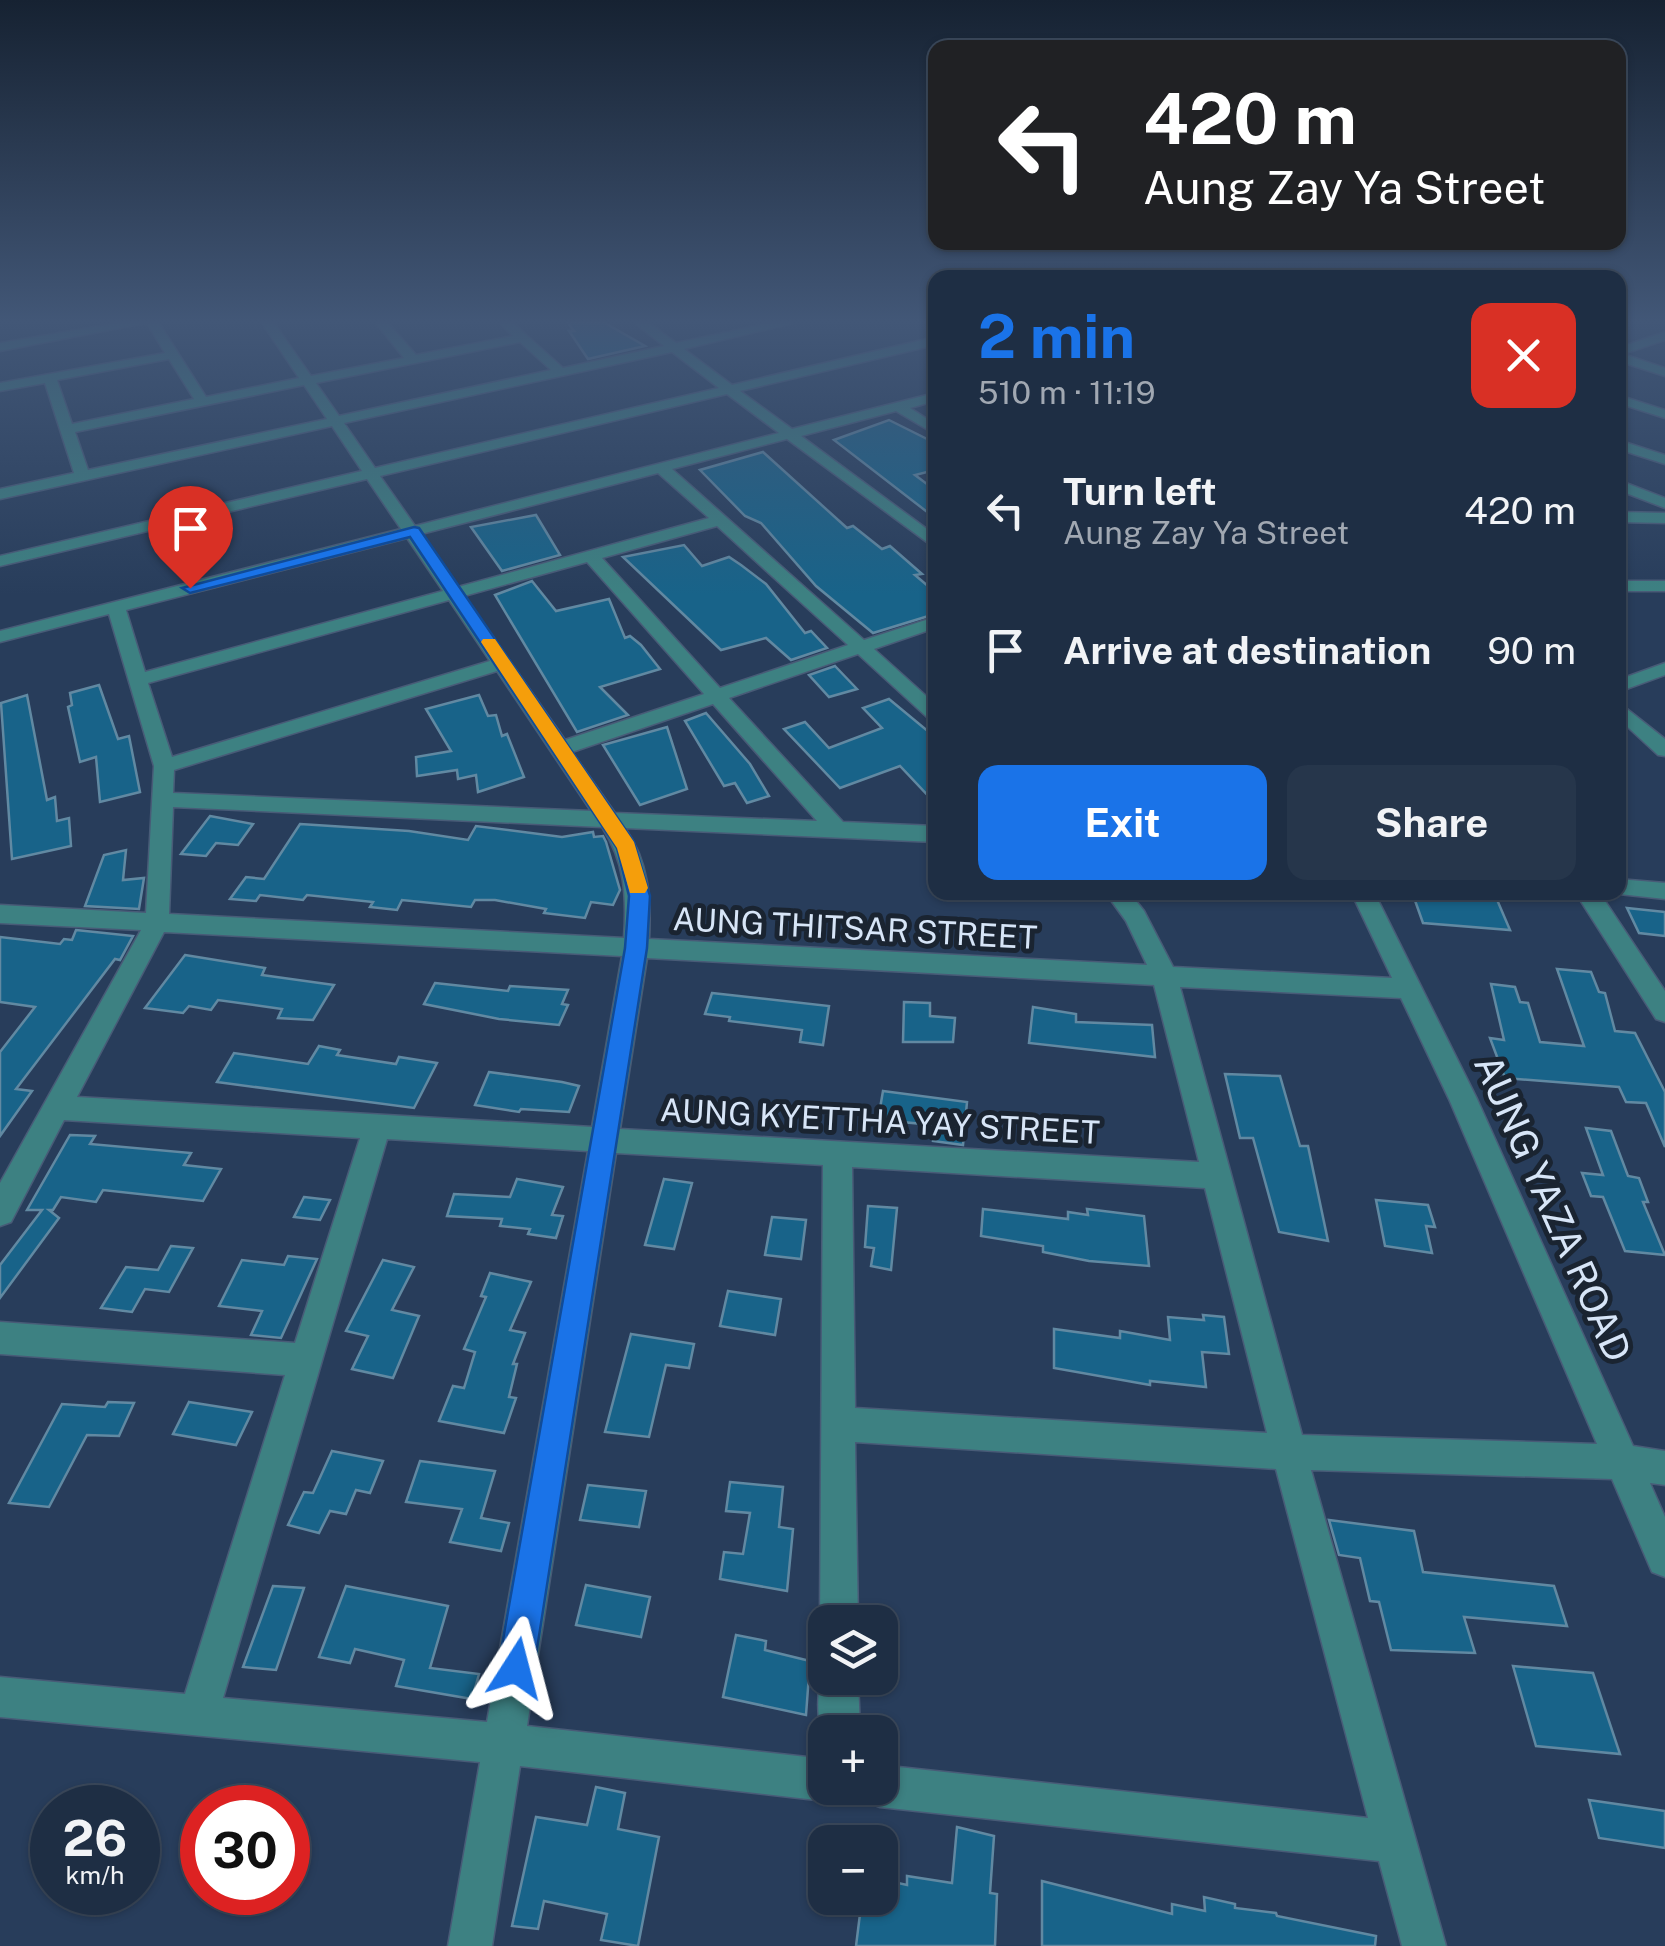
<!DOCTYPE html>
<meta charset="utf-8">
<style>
body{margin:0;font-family:"Public Sans",sans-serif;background:#26364b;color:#f1f3f6;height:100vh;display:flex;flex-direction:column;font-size:38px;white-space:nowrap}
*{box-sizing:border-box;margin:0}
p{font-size:32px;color:#a1a8b2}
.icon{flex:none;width:55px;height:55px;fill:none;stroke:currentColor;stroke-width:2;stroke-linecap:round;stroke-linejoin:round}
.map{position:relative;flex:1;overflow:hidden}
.drawer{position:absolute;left:928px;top:270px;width:698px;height:630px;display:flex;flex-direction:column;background:#1e2e44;border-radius:20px;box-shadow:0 2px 8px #0004,0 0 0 2px #3c4a5d}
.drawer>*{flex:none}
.banner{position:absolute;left:928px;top:40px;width:698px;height:210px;border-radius:20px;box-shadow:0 2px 8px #0004,0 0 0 2px #3c4a5d;background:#202124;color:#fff;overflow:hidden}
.tools{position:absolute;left:808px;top:1605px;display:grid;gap:20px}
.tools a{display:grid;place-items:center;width:90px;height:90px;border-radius:20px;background:#1e2e44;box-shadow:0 2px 8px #0004,0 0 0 2px #3c4a5d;font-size:50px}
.speed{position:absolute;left:30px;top:1785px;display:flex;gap:20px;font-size:50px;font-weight:700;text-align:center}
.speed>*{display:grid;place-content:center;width:130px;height:130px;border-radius:50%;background:#1e2e44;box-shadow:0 2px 8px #0004,0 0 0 2px #3c4a5d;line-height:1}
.speed small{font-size:25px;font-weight:400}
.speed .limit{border:15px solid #d22;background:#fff;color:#111}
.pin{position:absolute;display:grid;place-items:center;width:85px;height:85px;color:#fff;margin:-102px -42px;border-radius:50% 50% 50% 0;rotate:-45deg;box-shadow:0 0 10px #0007}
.pin .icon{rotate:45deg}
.me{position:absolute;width:110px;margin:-55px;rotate:9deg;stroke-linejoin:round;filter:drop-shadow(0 0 8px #0008)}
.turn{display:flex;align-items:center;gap:35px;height:210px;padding:0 50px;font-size:45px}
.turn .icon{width:130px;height:130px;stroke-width:2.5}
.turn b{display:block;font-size:70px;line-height:85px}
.round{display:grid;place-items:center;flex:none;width:105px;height:105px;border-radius:20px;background:#26364b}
.headline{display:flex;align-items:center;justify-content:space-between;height:170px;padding:0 50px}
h1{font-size:60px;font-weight:700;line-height:75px;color:#1a73e8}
.cta{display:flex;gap:20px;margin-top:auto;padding:20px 50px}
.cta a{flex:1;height:115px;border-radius:20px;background:#1a73e8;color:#fff;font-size:40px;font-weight:700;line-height:115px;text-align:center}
.cta a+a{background:#26364b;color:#f1f3f6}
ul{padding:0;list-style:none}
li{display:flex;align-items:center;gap:30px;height:140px;padding:0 50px}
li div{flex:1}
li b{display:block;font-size:38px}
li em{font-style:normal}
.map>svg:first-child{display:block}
.building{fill:#186389;stroke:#6189a2;stroke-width:2.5}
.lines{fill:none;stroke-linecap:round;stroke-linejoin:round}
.minor-casing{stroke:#485b77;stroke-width:3}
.minor{fill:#3d8182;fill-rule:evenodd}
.route{fill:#1a73e8;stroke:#114b97;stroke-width:2.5}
.slow{fill:#f59e0b}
.labels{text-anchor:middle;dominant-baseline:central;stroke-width:10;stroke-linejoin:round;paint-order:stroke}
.street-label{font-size:32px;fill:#d7e5f7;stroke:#1a2431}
.near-street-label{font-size:38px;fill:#d7e5f7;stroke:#1a2431}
</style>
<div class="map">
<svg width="1665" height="1946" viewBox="0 0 1665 1946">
<rect width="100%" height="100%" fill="#283d5b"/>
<g class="building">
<polygon points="568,323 605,323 645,346 588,359 569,331 574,331"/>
<polygon points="889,420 935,443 935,470 915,475 935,490 935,518 834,440"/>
<polygon points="763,452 847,528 853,526 882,549 890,546 922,574 915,575 935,592 935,614 873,633 816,586 761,523 745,516 700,470"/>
<polygon points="536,515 560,555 502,571 471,527"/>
<polygon points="684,545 702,566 729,557 741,565 766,584 805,633 811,631 827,648 791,660 766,638 721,650 623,557"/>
<polygon points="532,581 556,611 609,599 625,638 630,636 641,645 660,669 600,687 628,715 577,732 495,595"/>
<polygon points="835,666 857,689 829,697 809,675"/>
<polygon points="99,685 118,739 129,736 140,792 100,802 96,757 80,762 68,707 72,705 70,693"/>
<polygon points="27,695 47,800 55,797 57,821 69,818 71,846 12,859 1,703"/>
<polygon points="479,695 488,716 496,715 502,736 507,734 524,777 478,792 476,775 458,779 457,770 417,776 416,757 451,751 426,709"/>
<polygon points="889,699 935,737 935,803 900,766 840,788 784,729 805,722 829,748 882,728 863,708"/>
<polygon points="706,713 750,764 769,796 747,803 735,783 724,786 685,721"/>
<polygon points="667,727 687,789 640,805 603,745"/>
<polygon points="210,816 253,824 238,845 216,843 206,856 181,854"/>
<polygon points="300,824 409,831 468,840 476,826 562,837 593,832 594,837 603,836 606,842 620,890 613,905 591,902 585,918 544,913 546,909 495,900 475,900 471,907 402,900 397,910 370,907 373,902 307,895 303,900 260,895 256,901 230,899 246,877 264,879"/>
<polygon points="126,850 123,880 144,878 139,909 85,906 104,855"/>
<polygon points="1412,892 1495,895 1510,930 1423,923"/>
<polygon points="1627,908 1665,912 1665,936 1639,933"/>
<polygon points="76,930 133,936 120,960 115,959 16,1089 32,1091 0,1136 0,1052 35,1007 0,1002 0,937 60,944 64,939 72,940"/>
<polygon points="185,955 265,968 262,975 334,985 313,1020 278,1018 282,1009 218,1000 211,1010 189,1006 183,1013 145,1008"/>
<polygon points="1557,969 1591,972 1599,992 1605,993 1615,1031 1635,1033 1665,1092 1665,1147 1646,1103 1626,1102 1619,1087 1505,1078 1490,1038 1504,1040 1491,984 1515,987 1520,1002 1528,1003 1540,1042 1584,1046"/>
<polygon points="435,983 508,991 510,986 568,990 562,1004 568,1005 559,1025 499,1019 424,1004"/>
<polygon points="712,993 829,1006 823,1045 800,1042 802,1030 729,1021 730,1017 705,1014"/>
<polygon points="904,1002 930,1003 930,1016 955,1018 953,1042 903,1042"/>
<polygon points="1033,1007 1076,1014 1076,1022 1152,1025 1155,1057 1029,1043"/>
<polygon points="319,1046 340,1050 337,1055 396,1064 399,1057 437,1063 414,1108 217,1082 234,1053 308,1064"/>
<polygon points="489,1072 562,1082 579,1086 569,1112 521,1109 519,1112 475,1105"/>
<polygon points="1225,1074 1280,1076 1300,1146 1308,1146 1328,1241 1279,1232 1253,1138 1240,1138"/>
<polygon points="883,1091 967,1102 963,1145 933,1141 935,1125 878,1120"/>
<polygon points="1586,1128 1611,1131 1628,1176 1639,1178 1648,1202 1643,1202 1665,1255 1625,1251 1603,1197 1591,1196 1582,1173 1603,1175"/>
<polygon points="70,1135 95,1136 90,1144 191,1153 184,1165 221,1169 203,1201 103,1190 96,1202 61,1197 53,1210 49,1210 59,1218 0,1298 0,1265 42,1210 27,1210"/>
<polygon points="517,1179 563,1187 552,1215 563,1216 556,1238 528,1234 530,1229 500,1226 502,1219 447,1216 454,1194 510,1197"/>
<polygon points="664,1179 692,1183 674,1249 645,1245"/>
<polygon points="304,1197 330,1200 320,1220 294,1217"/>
<polygon points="1376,1200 1428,1205 1435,1227 1426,1226 1432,1253 1385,1246"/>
<polygon points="868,1206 897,1208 891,1270 871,1266 874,1248 865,1247"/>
<polygon points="983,1209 1068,1219 1068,1212 1088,1215 1087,1209 1144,1216 1149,1266 1089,1261 1043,1252 1043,1246 981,1236"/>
<polygon points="772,1217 806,1220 801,1259 765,1255"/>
<polygon points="171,1246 193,1248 169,1292 145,1289 132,1312 101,1308 126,1267 158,1270"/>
<polygon points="288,1256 317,1259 281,1338 251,1335 262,1311 219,1306 242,1260 284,1265"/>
<polygon points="383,1260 414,1267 392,1310 419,1316 393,1378 352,1369 368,1336 346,1331"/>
<polygon points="490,1273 531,1282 510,1330 525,1333 513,1364 517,1364 509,1397 516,1398 504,1433 439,1421 453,1386 464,1388 475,1352 464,1349 486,1297 481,1296"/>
<polygon points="728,1291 781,1299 775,1335 720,1326"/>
<polygon points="1203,1315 1224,1317 1229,1354 1202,1352 1206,1387 1150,1381 1150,1385 1054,1368 1054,1329 1120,1338 1120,1331 1170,1340 1168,1317 1204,1320"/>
<polygon points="631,1334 694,1344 689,1368 666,1365 649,1437 605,1432"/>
<polygon points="108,1402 134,1403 119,1436 87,1435 49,1507 9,1503 62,1404 105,1407"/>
<polygon points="189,1402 252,1412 236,1445 173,1434"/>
<polygon points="332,1451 383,1461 370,1493 356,1490 346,1514 330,1511 319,1533 288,1525 304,1492 313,1493"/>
<polygon points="420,1461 495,1471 481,1518 509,1523 501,1551 450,1542 462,1509 406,1502"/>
<polygon points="730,1482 783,1487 779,1527 793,1529 787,1591 720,1579 724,1552 743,1554 750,1513 726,1511"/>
<polygon points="588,1485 646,1491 639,1527 580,1520"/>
<polygon points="1329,1520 1414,1531 1423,1572 1554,1586 1567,1626 1464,1617 1475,1653 1391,1650 1379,1602 1370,1601 1360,1558 1339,1555"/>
<polygon points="586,1585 650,1597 641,1637 576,1625"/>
<polygon points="273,1586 304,1588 276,1670 243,1667"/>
<polygon points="346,1586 448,1606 430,1668 479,1674 472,1699 396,1686 404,1660 355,1649 350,1663 319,1657"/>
<polygon points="736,1635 766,1641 765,1650 810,1661 806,1715 723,1697"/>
<polygon points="1513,1666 1593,1673 1620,1754 1536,1746"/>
<polygon points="596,1787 625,1793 618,1829 659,1837 638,1946 601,1940 607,1914 544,1901 538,1929 512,1926 536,1817 587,1825"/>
<polygon points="1589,1800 1665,1811 1665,1848 1599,1838"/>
<polygon points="957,1827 994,1836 990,1893 997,1894 995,1946 856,1946 862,1898 880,1898 880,1879 907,1885 907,1876 952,1883"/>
<polygon points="1042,1881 1172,1914 1172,1904 1205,1911 1204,1897 1235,1904 1235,1908 1276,1913 1277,1916 1376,1936 1375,1946 1042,1946"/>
</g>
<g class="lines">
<defs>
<g id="minor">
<polygon points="118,323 145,323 0,351 0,343"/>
<path d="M147,323H159L206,397L299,378L262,323H274L311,376L404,358L376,323H388L416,355L513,336L500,323H513L563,368L664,346L635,323H649L676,343L770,323H793L684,349L732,385L935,337V345L740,391L792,429L935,393V401L910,408L935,424V434L896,411L801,436L935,535V548L787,439L672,469L864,640L935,617V628L874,649L935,704V720L928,718L858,654L729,698L843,822L935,826V842L625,828C649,862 651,899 649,939L1147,965L1126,921L1105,892H1129L1144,911L1173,967L1392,978L1351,892H1374L1477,1099L1633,1446L1665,1451V1485L1650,1483L1665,1517V1577L1652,1572L1612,1479L1311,1470L1446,1946H1402L1379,1861L880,1807L865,1801L860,1788H880V1765L1368,1818L1276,1469L855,1442L858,1622H825V1634L820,1622L823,1165L616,1153L527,1726L825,1759V1788H843L840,1795L825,1801L520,1766L492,1946H448L480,1762L0,1717V1677L185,1694L285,1375L0,1354V1322L295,1343L360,1138L64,1120L11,1222L0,1226V1183L141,930L0,923V905L146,913L154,766L109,614L0,642V631L401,529L367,479L0,566V556L362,471L332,426L0,499V489L74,473L45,383L0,391V383L165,353ZM520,342L551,370L339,416L316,383ZM672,352L719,388L375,468L344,423ZM169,359L194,399L72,424L57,380ZM304,385L327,419L88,470L75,432ZM727,394L779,433L415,526L380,476ZM658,473L709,518L458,587L421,534ZM717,526L848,645L720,688L602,558ZM407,538L443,591L145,672L126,610ZM587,562L704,694L565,740L464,596ZM449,600L490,661L172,757L148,683ZM497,671L591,811L173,793L174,770ZM713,704L817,821L615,813L572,752ZM173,807L602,827C625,862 627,897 624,938L169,914ZM164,932L622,956L592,1127L77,1097ZM647,958L1154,985L1199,1162L620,1129ZM1180,987L1401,998L1449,1099L1597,1444L1302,1435ZM387,1139L588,1151L487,1722L223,1698ZM852,1167L1205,1188L1267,1433L855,1408Z"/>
<polygon points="1665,332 1665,340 1623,354 1665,368 1665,376 1618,361 1618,348"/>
<polygon points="1618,395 1665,410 1665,418 1618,403"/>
<polygon points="1618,440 1665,455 1665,464 1618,449"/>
<polygon points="1618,480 1665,498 1665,508 1618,490"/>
<polygon points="1618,512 1665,513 1665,523 1618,522"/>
<rect x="1618" y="581" width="47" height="10"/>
<polygon points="1665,663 1665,675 1618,692 1618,680"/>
<polygon points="1618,702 1665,739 1665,756 1658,755 1618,718"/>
<polygon points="1618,879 1665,883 1665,899 1610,893 1618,892"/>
<polygon points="1575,892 1599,892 1665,991 1665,1022 1656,1019"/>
<path d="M825,1664V1678H858L860,1732H825V1744C816,1722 816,1687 825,1664Z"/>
</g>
</defs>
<use href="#minor" class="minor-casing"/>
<use href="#minor" class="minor"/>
</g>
<linearGradient id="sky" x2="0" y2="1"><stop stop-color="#162232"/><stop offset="0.54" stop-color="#425777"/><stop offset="1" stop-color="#425777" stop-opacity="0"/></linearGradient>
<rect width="1665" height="595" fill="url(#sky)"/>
<polygon class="route" points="414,527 419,528 634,842 650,896 647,948 534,1668 528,1681 516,1686 503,1681 498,1668 625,948 629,896 617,848 410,537 190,593 182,588"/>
<polygon class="slow" points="483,639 495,639 634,842 648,888 645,893 630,893 617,848 481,642"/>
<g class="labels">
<g class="street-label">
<text transform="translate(855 928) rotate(3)">AUNG THITSAR STREET</text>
<text transform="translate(880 1121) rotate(3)">AUNG KYETTHA YAY STREET</text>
</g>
<g class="near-street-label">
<text transform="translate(1553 1208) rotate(66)">AUNG YAZA ROAD</text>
</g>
</g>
</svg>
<div class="tools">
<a><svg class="icon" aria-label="layers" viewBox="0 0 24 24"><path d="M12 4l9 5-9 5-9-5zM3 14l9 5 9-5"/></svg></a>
<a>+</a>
<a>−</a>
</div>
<div class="speed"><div>26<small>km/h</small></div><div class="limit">30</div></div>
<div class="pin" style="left:190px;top:588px;background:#d93025"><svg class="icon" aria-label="arrive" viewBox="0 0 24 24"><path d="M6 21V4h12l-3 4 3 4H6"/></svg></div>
<svg class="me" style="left:516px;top:1668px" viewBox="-20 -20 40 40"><path d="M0-17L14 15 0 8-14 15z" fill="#1a73e8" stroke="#fff" stroke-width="4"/></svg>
<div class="banner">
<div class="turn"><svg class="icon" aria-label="left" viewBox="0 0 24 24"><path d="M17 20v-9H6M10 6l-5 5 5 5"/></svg><div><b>420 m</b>Aung Zay Ya Street</div></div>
</div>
<section class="drawer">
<div class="headline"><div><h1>2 min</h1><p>510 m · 11:19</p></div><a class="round" style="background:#d93025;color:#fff"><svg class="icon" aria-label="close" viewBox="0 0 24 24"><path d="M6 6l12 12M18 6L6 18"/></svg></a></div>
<ul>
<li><svg class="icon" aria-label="left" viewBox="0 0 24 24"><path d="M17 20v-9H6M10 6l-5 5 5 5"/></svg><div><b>Turn left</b><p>Aung Zay Ya Street</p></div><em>420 m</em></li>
<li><svg class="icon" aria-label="arrive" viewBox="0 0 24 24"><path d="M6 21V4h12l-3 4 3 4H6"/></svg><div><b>Arrive at destination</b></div><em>90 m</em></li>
</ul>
<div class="cta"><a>Exit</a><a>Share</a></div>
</section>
</div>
